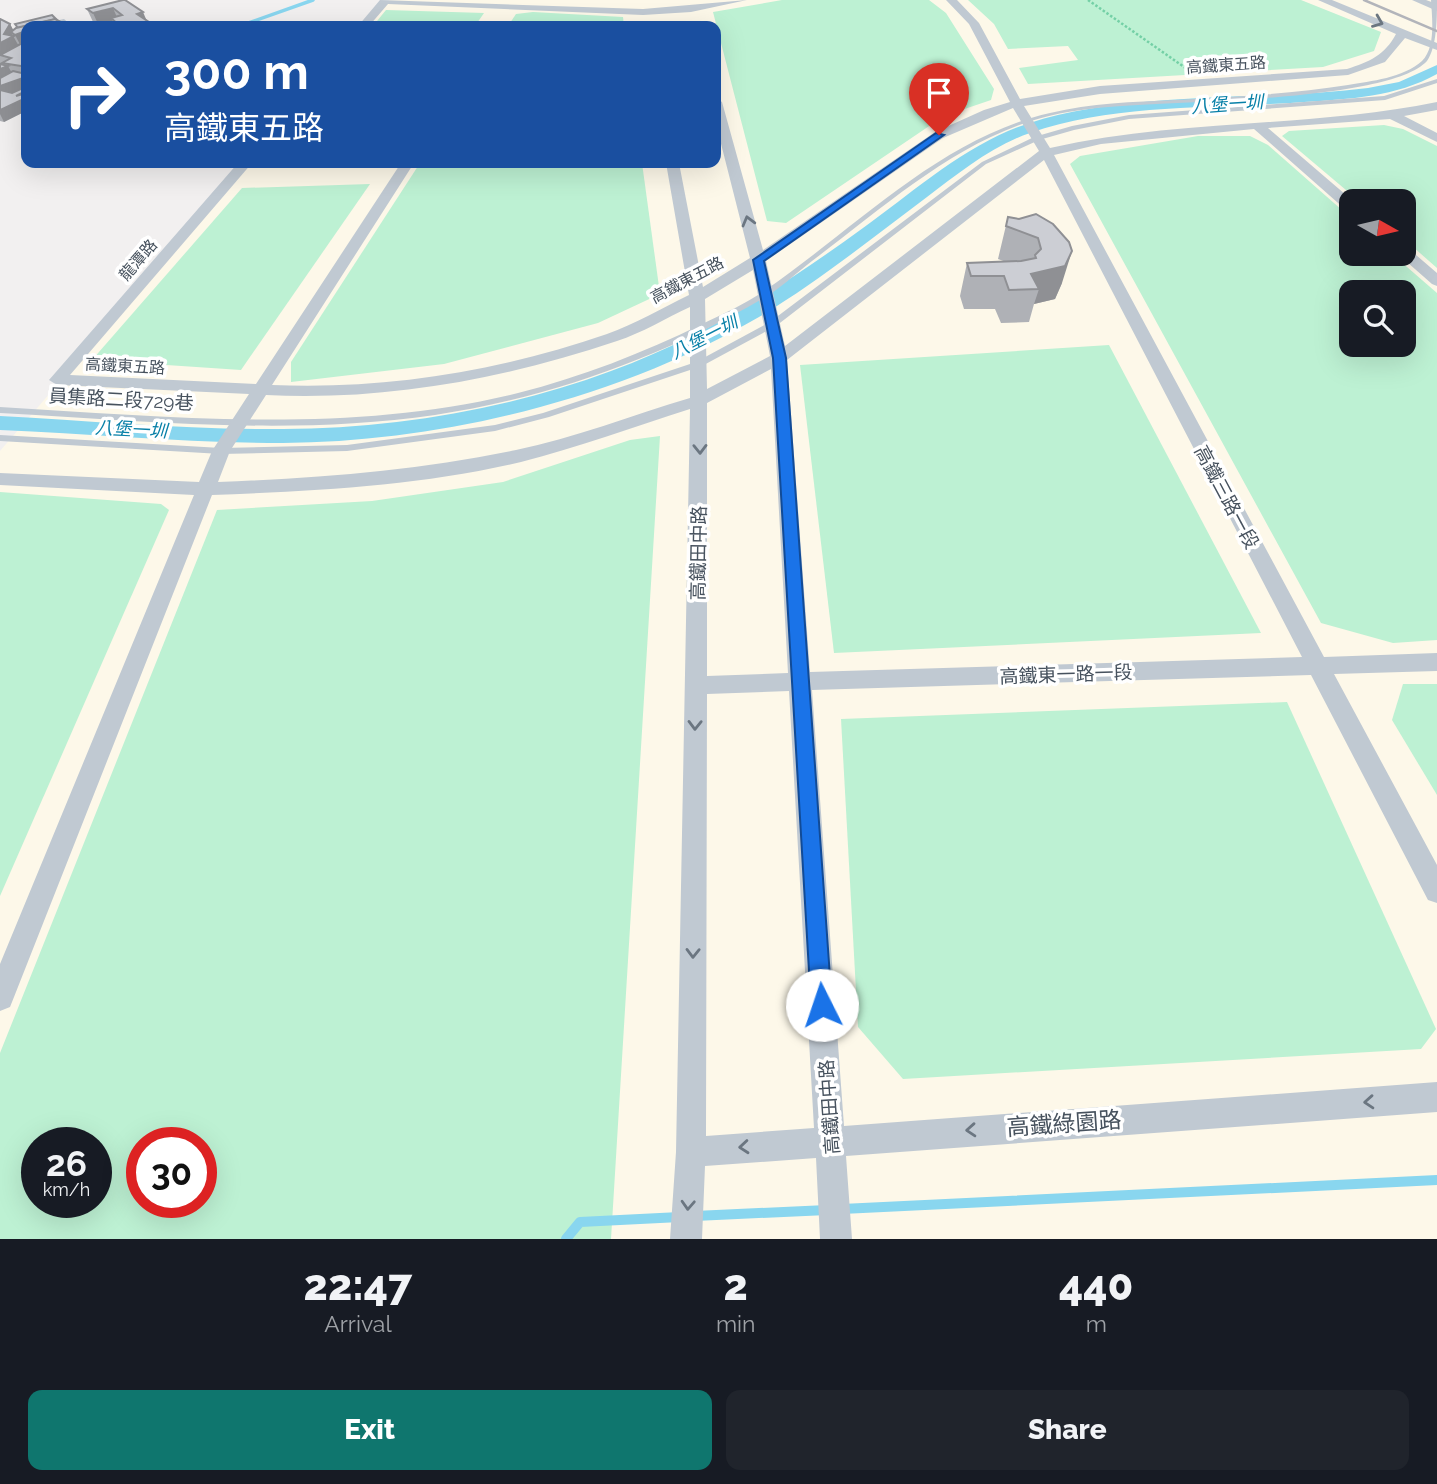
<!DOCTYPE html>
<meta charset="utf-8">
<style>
body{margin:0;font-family:Raleway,"Noto Sans TC",sans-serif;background:#20242c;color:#f1f3f6;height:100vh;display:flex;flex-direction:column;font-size:26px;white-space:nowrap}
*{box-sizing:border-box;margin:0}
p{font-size:23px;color:#9ea1a6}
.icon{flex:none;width:38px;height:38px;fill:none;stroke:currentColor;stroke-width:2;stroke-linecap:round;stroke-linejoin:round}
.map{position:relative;height:1239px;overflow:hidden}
.details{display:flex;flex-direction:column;background:#171b24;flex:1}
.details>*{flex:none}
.guide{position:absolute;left:21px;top:21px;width:700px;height:147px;border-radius:14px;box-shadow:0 7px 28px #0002;background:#1a4fa0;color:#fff;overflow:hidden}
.needle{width:46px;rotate:98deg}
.buttons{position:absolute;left:1339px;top:189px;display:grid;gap:14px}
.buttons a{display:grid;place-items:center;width:77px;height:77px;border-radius:14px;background:#171b24;box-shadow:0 7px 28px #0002;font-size:35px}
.speed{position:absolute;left:21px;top:1127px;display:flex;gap:14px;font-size:35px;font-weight:700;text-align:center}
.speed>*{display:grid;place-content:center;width:91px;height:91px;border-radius:50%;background:#171b24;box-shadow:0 7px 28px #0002;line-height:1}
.speed small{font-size:18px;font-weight:400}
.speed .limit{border:10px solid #d22;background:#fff;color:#111}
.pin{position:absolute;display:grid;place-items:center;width:60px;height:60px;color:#fff;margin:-72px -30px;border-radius:50% 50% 50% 0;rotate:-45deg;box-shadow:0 0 7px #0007}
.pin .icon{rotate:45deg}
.me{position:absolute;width:77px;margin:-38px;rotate:356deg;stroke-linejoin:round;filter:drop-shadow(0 0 5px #0008)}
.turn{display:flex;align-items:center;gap:24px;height:147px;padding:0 28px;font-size:32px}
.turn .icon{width:91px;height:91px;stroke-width:2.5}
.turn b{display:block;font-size:49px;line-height:60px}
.eta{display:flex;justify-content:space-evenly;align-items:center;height:119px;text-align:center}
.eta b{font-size:42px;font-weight:800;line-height:49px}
.button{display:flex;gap:14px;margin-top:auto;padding:14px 28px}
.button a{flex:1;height:80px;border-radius:14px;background:#0f766e;color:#fff;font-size:28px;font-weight:800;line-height:80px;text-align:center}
.button a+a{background:#20242c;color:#f1f3f6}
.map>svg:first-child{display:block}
.commercial{fill:#fdf8e9;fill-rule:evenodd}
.green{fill:#bdf1d3;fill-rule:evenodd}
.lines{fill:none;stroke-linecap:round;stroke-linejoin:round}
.stream-far1{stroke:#89d6ef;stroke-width:3.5}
.stream{stroke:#89d6ef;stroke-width:10}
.canal{fill:#89d6ef;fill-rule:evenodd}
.path{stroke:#74d0a6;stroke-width:2.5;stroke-dasharray:2.5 2;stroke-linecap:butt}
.lane{fill:#c0c9d2;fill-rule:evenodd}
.street{fill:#c0c9d2;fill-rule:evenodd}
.rail{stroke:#b2b4ba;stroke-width:2.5}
.wall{fill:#afb1b6}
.shaded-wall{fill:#8f9094}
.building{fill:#ccced4;stroke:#8f9094;stroke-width:2}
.oneway{stroke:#6b7681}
.route{fill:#1a73e8;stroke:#114b97;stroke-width:2}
.labels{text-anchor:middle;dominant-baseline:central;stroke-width:7;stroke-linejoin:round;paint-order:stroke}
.far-street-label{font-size:16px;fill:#47525e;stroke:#fff}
.far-water-label{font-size:18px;font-style:italic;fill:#0880a8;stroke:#fff}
.street-label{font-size:19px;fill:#47525e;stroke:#fff}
.near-street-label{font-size:23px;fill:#47525e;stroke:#fff}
</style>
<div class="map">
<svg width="1437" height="1239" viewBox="0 0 1437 1239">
<rect width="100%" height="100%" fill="#f2f0f0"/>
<path class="commercial" d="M390,0H1437V1239H0V451L249,163H716V26H367ZM1351,201H1404V254H1351ZM1351,292H1404V345H1351ZM37,1143H96V1202H37ZM142,1143H201V1202H142Z"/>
<g class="green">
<polygon points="782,0 929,0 946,13 994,89 991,100 944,116 786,223 767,221 713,12"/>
<polygon points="968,0 1301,0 1381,32 1374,51 1323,67 1028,84 1019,68 1078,60 1068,46 1008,49 994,24"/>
<polygon points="386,10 484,13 475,26 373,26"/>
<polygon points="533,12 623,17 624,26 508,26 516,14"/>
<polygon points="1384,125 1403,129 1437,146 1437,268 1404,239 1404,201 1359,201 1282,136 1289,131"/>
<path d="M1198,136H1250L1268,145L1351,218V254H1392L1437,293V640L1393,643L1321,623L1070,164L1080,156ZM1351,292H1404V345H1351Z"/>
<polygon points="420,163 642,163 660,294 598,323 444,364 291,382 291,362"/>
<polygon points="370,184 241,370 92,360 242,188"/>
<polygon points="1109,345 1261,633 834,653 800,365"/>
<path d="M660,436L611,1239H0V1053L217,510L372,501L503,482L630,440ZM37,1143H96V1202H37ZM142,1143H201V1202H142Z"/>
<polygon points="0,492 161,504 169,510 0,896"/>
<polygon points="1403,684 1437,684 1437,795 1392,720"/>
<polygon points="1287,702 1436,1029 1421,1049 903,1079 858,1027 841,719"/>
</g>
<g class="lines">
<polyline class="stream-far1" points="240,26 313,0"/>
<g class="stream">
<polyline points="842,1209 1437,1180"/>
<polyline points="695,1216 827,1210"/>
<polyline points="566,1239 580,1222 680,1217"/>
</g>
<path class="canal" d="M1437,65V74C1396,97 1349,99 1304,102C1214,109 1117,103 1030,133C992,146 959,173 927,197C872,238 818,282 759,317C620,398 444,442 283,443C189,443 94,434 0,430V416C93,421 190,430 283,429C393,429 509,409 611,371C705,337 783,286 863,228C909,195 955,154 1008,131C1108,89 1258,102 1368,88L1399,82Z"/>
<polyline class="path" points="1088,0 1187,69"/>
<g class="lane">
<path d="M1431,0H1437C1437,18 1437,47 1427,61C1389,102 1171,101 1109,107C1083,109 1056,113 1031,121C949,147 880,210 812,261C795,274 780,289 762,299C662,357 549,398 435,415C291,436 144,421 0,413V407C172,417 348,435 518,393C581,377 643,353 702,324C723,314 745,304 764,291C855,229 940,138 1050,113C1091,103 1133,102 1175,100C1233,97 1291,94 1348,85C1371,81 1403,78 1422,61C1436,47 1432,18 1431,0Z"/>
<polygon points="64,19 72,26 67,26 63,23 44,26 33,26"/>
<polygon points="1437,79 1437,83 1385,100 1129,119 1074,130 1039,140 986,164 776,326 702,366 549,417 495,431 347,451 221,454 0,441 0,435 221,448 347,445 495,425 543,413 696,362 770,322 982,162 1034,137 1072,126 1129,115 1384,96"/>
</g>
<g class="street">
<polygon points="380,0 643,9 747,0 691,12 643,15 388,4 369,26 358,26"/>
<path d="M946,0H957L979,23L1020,99L1100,86L1347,69C1369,62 1385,55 1396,34L1318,0H1332L1437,43V50L1405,38L1385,62L1348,75L1100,94L1024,106L1050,148C1178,119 1309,128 1437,102V110L1404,116L1437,133V142L1390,119L1268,128L1353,201L1351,211L1346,210L1254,129L1101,144L1054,155L1324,657L1437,653V671L1334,674L1437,865V903L1428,900L1311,675L812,690L844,1126L1437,1082V1112L846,1156L852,1239H820L816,1158L705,1166L702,1239H670L676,1152L690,409C634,427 578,447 521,462C421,486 315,491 212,495L14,997L10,1007L0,1011V964L194,495L0,485V473L199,482L212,451L249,394L57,385L49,380L238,163H252L70,375L256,384L401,163H414L272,385C384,390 501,371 607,334C635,324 662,308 689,295L666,163H679L703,287L750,258L716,124V98L722,102L763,250L935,132L984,110L1010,102L969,24ZM1013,108L1039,151L785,346L766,261L943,138ZM1044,160L1302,657L810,672L787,360ZM753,270L770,356L707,389L705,299ZM690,307V398C633,415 574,438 516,450C418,471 318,478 218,482L230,451L266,395C385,401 504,379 617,341C642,333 666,318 690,307ZM771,369L788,673L707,676V403ZM789,691L814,1128L706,1136L707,694Z"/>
<polygon points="1412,0 1426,0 1437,4 1437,11"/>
<polygon points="1404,248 1409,249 1437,273 1437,286 1432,284 1399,255 1404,254"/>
</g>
<polyline class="rail" points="1364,0 1437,31"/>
</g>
<g class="wall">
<polygon points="123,0 146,20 155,26 115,26 114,24 105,26 97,26 94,24 87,9"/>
<polygon points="0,19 10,24 13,30 17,28 15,24 26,26 26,111 4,122 0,121"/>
<polygon points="1036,214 1062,283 1055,299 1034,304 1029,322 1001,323 995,309 964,309 960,296 967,263 1006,262 998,259 1008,217 1019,219"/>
</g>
<g class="shaded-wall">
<polygon points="113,8 119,22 111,18 114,24 105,26 99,26 93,13"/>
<polygon points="143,12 149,26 137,14"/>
<polygon points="10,24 16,35 26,30 26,49 23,50 15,35 11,32 22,52 0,56 0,43"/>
<polygon points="26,64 26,76 21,66"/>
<polygon points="8,66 16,80 26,77 26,89 0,99 0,69"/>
<polygon points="26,91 26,111 4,122 0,114 0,110 16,96"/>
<polygon points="1072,251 1062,283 1055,299 1034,304 1039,289 1031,274"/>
</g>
<g class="building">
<polygon points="123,0 125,0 143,12 137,14 155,26 120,26 111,18 122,15 113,8 93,13 87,9"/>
<polygon points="52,15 56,19 18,28 15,24"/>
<polygon points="0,19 10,24 4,34 14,36 0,43"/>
<polygon points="55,19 61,22 65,26 26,26 26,31 15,35 11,32 16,28"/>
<polygon points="26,41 26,64 21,66 2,63 11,58 0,55"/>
<polygon points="0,64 8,66 0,69"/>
<polygon points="13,71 26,74 26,77 0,86 0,78"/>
<polygon points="23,88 26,89 26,91 16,96 26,93 26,98 0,110 0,90 12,93"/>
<polygon points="1036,214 1053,224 1069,242 1072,251 1065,266 1031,274 1039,289 1009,290 1004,276 971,276 967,263 1021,261 1036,258 1035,255 1041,249 1038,238 1006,226 1008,217 1019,219"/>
</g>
<defs><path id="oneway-chevron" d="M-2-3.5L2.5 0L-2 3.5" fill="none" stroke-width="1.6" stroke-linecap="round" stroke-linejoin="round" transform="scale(1.75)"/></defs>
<g class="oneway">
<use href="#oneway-chevron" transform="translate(1378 22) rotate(22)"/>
<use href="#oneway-chevron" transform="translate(748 221) rotate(-105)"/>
<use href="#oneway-chevron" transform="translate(700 449) rotate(89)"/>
<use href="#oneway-chevron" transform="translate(695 725) rotate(91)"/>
<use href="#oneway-chevron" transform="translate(693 953) rotate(91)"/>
<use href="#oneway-chevron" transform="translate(1369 1102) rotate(176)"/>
<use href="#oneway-chevron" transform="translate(971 1130) rotate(176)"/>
<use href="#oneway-chevron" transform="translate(744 1147) rotate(175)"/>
<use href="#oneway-chevron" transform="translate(688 1205) rotate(93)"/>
</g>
<polygon class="route" points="936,133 944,135 764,261 786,358 832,1005 829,1013 822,1016 815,1013 811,1005 773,358 753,260"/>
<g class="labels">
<g class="far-street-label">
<text transform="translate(1226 65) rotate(-4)">高鐵東五路</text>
<text transform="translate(138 260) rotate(-49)">龍潭路</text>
<text transform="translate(687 280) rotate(-28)">高鐵東五路</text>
<text transform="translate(125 366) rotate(3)">高鐵東五路</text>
</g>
<g class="far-water-label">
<text transform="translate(1227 104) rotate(-4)">八堡一圳</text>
<text transform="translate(704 337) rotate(-27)">八堡一圳</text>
<text transform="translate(131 429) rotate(3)">八堡一圳</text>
</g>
<g class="street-label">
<text transform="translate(121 399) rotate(3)">員集路二段729巷</text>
<text transform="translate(1227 497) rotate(62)">高鐵三路一段</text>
<text transform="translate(698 553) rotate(-89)">高鐵田中路</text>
<text transform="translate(1066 674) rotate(-2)">高鐵東一路一段</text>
<text transform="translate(829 1107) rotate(-94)">高鐵田中路</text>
</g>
<g class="near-street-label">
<text transform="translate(1064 1123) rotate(-4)">高鐵綠園路</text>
</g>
</g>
</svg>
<div class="buttons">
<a><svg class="needle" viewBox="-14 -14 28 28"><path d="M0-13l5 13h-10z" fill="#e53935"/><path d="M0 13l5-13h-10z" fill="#9ea1a6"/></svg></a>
<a><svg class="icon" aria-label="search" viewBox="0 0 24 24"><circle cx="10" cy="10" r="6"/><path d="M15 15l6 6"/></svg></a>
</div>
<div class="speed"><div>26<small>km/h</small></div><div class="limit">30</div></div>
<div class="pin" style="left:939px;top:135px;background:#d93025"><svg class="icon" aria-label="arrive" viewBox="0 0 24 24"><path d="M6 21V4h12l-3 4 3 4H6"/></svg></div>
<svg class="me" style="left:822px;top:1005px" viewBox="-20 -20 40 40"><circle r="19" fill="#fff"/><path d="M0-13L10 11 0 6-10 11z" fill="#1a73e8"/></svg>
<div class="guide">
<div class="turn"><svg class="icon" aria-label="right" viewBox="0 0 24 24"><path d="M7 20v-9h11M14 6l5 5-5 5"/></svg><div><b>300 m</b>高鐵東五路</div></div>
</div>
</div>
<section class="details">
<div class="eta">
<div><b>22:47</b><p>Arrival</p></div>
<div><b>2</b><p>min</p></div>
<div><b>440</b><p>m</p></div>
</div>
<div class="button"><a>Exit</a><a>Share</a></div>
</section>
